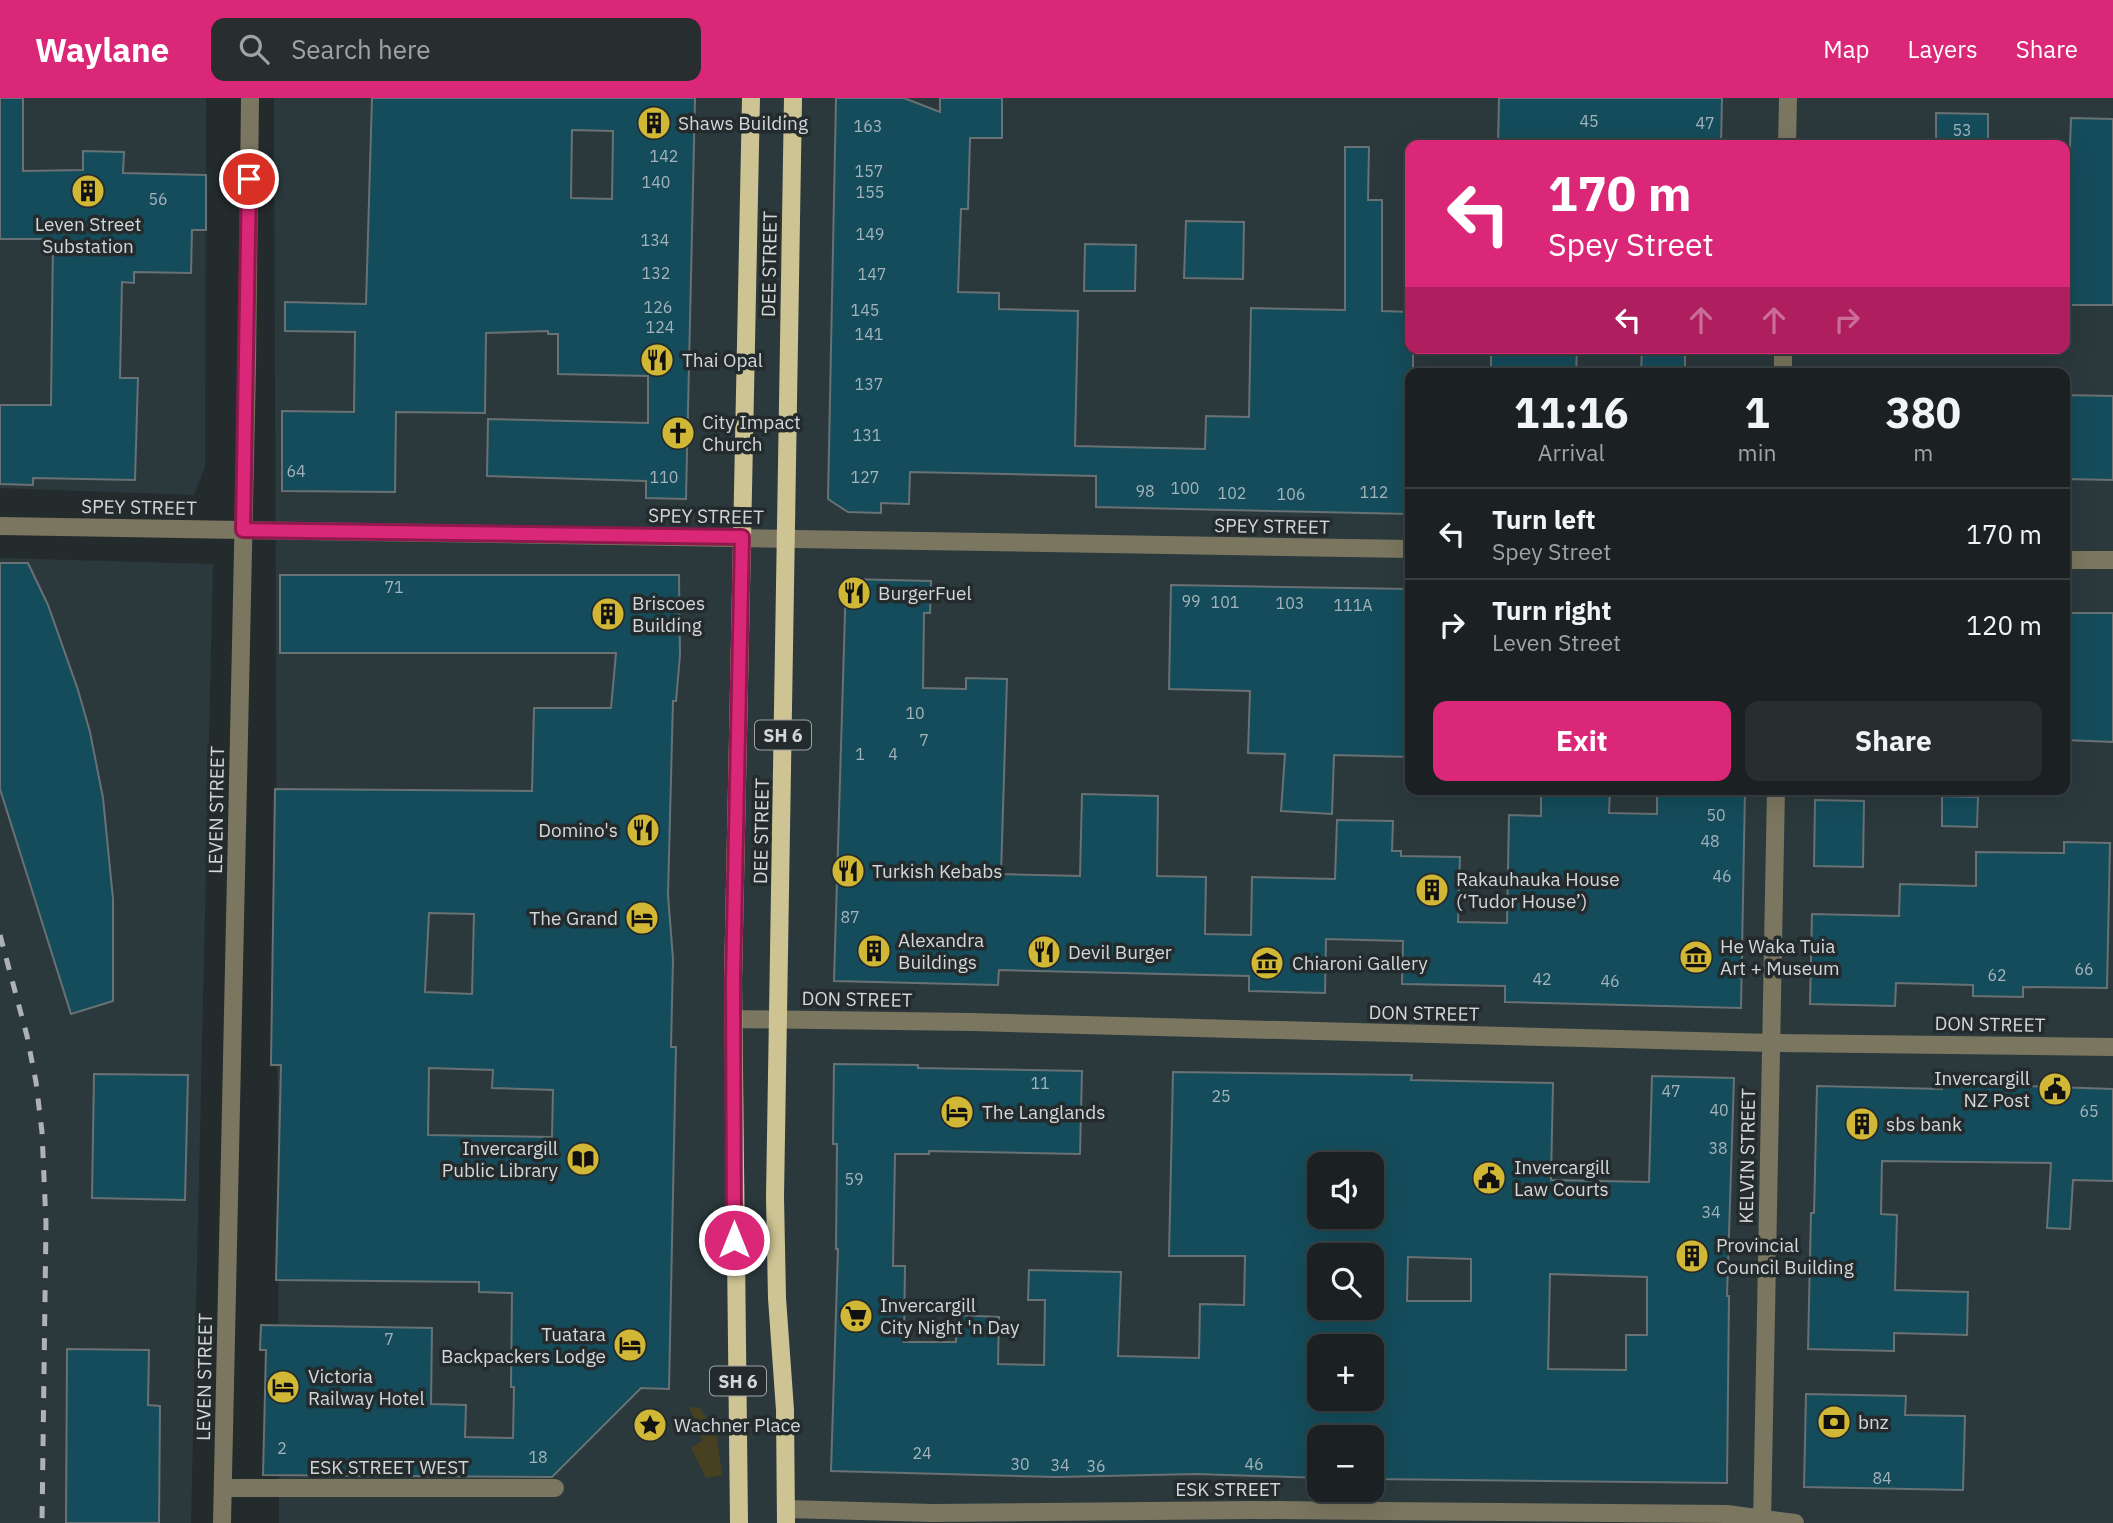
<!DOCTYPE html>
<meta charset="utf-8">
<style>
body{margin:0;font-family:"IBM Plex Sans",sans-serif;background:#282d2f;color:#f1f3f6;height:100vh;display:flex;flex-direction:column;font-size:26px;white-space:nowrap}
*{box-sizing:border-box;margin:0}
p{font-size:23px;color:#a0a3a5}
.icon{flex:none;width:38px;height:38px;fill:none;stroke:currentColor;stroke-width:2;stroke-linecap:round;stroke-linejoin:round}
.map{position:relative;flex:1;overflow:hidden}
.details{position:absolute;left:1405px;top:270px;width:665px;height:427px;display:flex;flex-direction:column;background:#1b2022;border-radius:14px;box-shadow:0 7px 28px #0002,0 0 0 2px #393e40}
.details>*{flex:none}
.guide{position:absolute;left:1405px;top:42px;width:665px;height:214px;border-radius:14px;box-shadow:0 7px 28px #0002,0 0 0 2px #393e40;background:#db2777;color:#fff;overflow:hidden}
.fabs{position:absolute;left:1307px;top:1054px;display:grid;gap:14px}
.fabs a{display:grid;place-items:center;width:77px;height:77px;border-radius:14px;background:#1b2022;box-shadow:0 7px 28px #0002,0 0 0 2px #393e40;font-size:35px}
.pin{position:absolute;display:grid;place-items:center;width:60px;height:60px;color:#fff;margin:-30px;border:4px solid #fff;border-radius:50%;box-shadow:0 2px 7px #0007}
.me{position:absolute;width:77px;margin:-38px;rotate:0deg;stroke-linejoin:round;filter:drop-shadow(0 0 5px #0008)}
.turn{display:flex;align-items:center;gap:24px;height:147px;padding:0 28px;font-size:32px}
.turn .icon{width:91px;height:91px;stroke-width:2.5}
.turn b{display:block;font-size:49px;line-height:60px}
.lanes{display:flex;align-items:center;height:66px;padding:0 28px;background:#0003;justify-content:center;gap:35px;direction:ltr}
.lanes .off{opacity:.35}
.eta{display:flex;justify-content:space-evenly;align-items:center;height:119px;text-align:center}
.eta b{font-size:42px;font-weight:700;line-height:49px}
.primary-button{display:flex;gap:14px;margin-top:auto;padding:14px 28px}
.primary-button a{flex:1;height:80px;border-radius:14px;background:#db2777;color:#fff;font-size:28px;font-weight:700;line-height:80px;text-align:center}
.primary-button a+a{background:#282d2f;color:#f1f3f6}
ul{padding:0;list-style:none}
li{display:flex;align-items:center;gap:21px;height:91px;padding:0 28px;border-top:2px solid #393e40}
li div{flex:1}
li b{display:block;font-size:26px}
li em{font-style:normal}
header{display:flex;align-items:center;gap:42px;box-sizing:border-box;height:98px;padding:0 35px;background:#db2777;color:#fff}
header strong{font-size:33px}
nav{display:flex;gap:38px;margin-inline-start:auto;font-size:24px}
.search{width:490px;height:63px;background:#282d2f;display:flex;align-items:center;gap:18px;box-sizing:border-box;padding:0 24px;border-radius:14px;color:#a0a3a5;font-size:26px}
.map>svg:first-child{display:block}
.built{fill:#2b393d;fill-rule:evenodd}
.green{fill:#474122}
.building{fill:#154c5b;stroke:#697173;stroke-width:2;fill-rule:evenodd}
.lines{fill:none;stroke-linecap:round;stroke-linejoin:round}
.minor{stroke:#7b765f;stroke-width:18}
.major{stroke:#cdc393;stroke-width:18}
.rail{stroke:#aeb2b4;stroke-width:5;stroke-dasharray:12 12;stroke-linecap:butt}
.route-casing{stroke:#8e194d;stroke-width:18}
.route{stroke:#db2777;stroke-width:12}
.labels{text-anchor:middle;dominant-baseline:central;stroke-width:7;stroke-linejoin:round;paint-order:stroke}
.number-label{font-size:16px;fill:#a4b4ba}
.shield{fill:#242b2d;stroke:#9ea3a5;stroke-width:2}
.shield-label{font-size:18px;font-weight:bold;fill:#d3d7d9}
.poi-label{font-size:19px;fill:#d3d7d9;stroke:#242b2d;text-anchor:start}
.street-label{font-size:19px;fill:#d3d7d9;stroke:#242b2d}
</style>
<header>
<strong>Waylane</strong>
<div class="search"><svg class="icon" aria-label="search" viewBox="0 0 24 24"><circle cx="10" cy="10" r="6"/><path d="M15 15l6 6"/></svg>Search here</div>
<nav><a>Map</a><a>Layers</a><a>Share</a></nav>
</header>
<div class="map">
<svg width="2113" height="1425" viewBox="0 0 2113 1425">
<rect width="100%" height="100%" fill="#242b2d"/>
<g class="built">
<polygon points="0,0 206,0 205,369 194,397 0,390"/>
<path d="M274,0H2113V1425H279ZM1410,47H2065V250H1410ZM1410,275H2065V691H1410ZM1320,1066H1372V1118H1320ZM1320,1157H1372V1209H1320ZM1320,1248H1372V1300H1320ZM1320,1339H1372V1391H1320Z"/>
<polygon points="0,460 213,466 191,1425 0,1425"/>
</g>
<polygon class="green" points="689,1309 700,1310 716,1333 722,1377 706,1380 691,1350 702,1343"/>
<g class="building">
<polygon points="0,0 23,0 23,73 83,72 83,53 124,54 123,75 206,77 206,132 192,132 191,175 134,174 134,185 122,184 120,280 138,280 135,382 33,380 33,387 0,386 0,307 51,307 53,141 0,141"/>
<path d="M372,0H695L686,401L646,400V383L487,378L488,321L648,325V278L558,276V236H548V233L486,235L485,315L396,314L395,394L282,393V313L354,314L355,234L285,233V204L366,206ZM572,32L613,33L612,101L571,100Z"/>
<polygon points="836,0 904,0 940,14 940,0 1002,0 1002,40 970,40 968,111 961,111 958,194 999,195 999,211 1078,213 1075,348 1205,351 1206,318 1249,319 1251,210 1345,212 1345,49 1369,49 1368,102 1382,102 1382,213 1410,214 1410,250 1413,250 1413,275 1410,275 1410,416 1096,409 1096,378 910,374 909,406 881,405 881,415 848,414 837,407 828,401"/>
<polygon points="1499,0 1722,0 1721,47 1498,47"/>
<polygon points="1936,15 1988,16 1988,47 1936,47"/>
<polygon points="2071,20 2113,21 2113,207 2065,207 2065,49 2070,49"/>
<polygon points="1186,123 1244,124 1243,181 1184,180"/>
<polygon points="1085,146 1136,147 1135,193 1084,193"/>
<polygon points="1491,250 1577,250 1576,275 1491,275"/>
<polygon points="1642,250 1685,250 1685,275 1641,275"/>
<polygon points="2065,297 2113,298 2113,382 2065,381"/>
<polygon points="0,465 28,465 48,507 78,592 90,634 103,700 113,801 113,903 71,916 0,691"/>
<path d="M280,477H679L680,557L676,603H673L668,797L673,861L671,949H676L669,1291L641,1290L552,1379L263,1377L266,1252H260L261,1227L432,1230L431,1306L466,1307L465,1339L513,1340L514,1289H511L512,1195L479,1194V1184L276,1182L281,967H271L275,691L532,693L534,610H611L616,555H280ZM429,815L474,816L472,896L425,894ZM429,970L493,972L492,990L553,992L552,1039L428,1037Z"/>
<polygon points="846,481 931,483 930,515 924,515 923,590 966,591 966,580 1007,581 1001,776 1080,778 1082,696 1158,698 1157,778 1206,779 1205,836 1251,837 1252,779 1335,781 1337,722 1393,723 1392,753 1401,753 1401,758 1460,759 1458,824 1507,825 1509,717 1541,718 1541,691 1610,691 1609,715 1657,716 1657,691 1745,691 1741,910 1505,904 1505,888 1402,886 1403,843 1326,841 1325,895 1249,893 1249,878 999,872 998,887 834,883"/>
<polygon points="1171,487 1410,491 1410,659 1334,657 1332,716 1281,713 1285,656 1248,655 1250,593 1169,591"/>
<polygon points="2065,515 2113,515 2113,644 2065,642"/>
<polygon points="1942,698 1978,699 1977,729 1942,728"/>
<polygon points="1815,702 1864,703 1863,769 1814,768"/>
<polygon points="2064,744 2110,745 2107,890 2023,889 2023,899 1973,898 1973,887 1896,885 1895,908 1810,906 1812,816 1899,818 1900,786 1976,788 1976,754 2064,755"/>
<path d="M834,966L918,967V970L1082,973L1080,1056L929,1053V1056H895L893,1168H905L904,1244H956V1217L999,1219L998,1266L1044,1267L1045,1202H1028L1029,1172L1121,1174L1118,1258L1199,1260L1200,1206L1244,1207L1245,1158H1169L1173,974L1412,977L1411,982L1553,985L1551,1082L1649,1084L1652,978L1734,980L1727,1198H1729L1727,1385L1372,1381V1339H1320V1380L1197,1376L1056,1379L831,1373L838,1151H836L837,1046H833ZM1320,1066H1372V1118H1320ZM1320,1157H1372V1209H1320ZM1408,1159L1471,1161V1203H1407ZM1550,1176L1647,1179V1237H1626V1272L1548,1271ZM1320,1248H1372V1300H1320Z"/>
<polygon points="94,976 188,977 185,1102 92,1100"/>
<polygon points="1942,985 2113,991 2113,1083 2073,1082 2070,1131 2047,1130 2051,1065 1882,1063 1881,1116 1897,1117 1895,1192 1968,1194 1967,1237 1894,1235 1894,1253 1808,1251 1811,1115 1814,1115 1817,988 1942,991"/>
<polygon points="67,1251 149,1252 148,1307 160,1308 159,1425 66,1425"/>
<polygon points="1806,1296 1906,1298 1905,1317 1965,1318 1963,1392 1804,1389"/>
</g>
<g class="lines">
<g class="minor">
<polyline points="1787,47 1788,0"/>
<polyline points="1783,275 1783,250"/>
<polyline points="0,428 1410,451"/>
<polyline points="2065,462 2113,462"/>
<polyline points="733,921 972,924 1771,945 2113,949"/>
<polyline points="223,1390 555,1390"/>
<polyline points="786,1411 933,1415 1256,1412 1727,1416 1795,1425"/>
<polyline points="222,1425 247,267 250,0"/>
<polyline points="1762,1425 1776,691"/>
</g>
<g class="major">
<polyline points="739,1425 733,883 751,0"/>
<polyline points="786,1425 785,1312 777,1200 775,1099 793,0"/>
</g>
<polyline class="rail" points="0,837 27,938 36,984 42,1034 46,1125 42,1425"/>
</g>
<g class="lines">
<defs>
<polyline id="route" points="249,81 243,432 742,439 733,883 734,1142"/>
</defs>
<use href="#route" class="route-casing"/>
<use href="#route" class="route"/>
</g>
<defs>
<symbol id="building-disc" viewBox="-11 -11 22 22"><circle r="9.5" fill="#d0b736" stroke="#242b2d"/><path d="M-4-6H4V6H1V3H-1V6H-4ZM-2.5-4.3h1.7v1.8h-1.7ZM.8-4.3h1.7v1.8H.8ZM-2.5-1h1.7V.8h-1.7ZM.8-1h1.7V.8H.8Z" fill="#111"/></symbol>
<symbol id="restaurant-disc" viewBox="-11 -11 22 22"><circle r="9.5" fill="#d0b736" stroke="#242b2d"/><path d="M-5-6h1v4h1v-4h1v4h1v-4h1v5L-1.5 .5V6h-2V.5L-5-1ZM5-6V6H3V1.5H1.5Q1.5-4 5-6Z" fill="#111"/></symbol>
<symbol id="church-disc" viewBox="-11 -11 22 22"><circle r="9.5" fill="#d0b736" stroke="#242b2d"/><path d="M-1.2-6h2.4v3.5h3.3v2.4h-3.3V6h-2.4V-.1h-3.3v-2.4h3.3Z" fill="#111"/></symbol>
<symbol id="hotel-disc" viewBox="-11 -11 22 22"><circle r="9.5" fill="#d0b736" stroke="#242b2d"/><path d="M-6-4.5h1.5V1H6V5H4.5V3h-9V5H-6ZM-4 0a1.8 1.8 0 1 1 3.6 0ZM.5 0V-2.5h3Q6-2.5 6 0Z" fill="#111"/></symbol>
<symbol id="museum-disc" viewBox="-11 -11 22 22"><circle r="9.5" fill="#d0b736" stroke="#242b2d"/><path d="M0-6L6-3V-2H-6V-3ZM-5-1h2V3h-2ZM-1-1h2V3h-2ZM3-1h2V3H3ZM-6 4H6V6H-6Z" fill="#111"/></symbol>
<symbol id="civic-disc" viewBox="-11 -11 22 22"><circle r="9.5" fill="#d0b736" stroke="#242b2d"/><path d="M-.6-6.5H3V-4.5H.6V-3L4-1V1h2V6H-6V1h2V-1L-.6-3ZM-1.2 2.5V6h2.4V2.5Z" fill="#111"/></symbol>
<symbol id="library-disc" viewBox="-11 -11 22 22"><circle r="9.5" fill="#d0b736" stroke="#242b2d"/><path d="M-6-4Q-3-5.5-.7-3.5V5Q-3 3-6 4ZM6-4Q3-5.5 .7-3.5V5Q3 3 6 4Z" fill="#111"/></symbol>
<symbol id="supermarket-disc" viewBox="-11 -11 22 22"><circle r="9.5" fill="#d0b736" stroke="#242b2d"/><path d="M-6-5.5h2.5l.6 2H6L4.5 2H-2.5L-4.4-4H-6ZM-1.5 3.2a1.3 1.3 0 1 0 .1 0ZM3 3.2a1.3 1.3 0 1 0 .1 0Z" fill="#111"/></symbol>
<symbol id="bank-disc" viewBox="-11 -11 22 22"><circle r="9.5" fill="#d0b736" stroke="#242b2d"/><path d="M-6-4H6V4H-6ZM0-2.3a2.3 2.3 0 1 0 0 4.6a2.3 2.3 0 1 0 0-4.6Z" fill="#111"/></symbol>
<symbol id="sight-disc" viewBox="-11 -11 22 22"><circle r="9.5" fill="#d0b736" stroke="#242b2d"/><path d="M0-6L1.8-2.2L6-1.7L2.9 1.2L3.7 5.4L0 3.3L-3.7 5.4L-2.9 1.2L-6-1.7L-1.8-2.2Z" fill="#111"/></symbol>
</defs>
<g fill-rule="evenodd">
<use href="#building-disc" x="635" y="6" width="38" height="38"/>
<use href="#building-disc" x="69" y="74" width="38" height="38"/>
<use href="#restaurant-disc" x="638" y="243" width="38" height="38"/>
<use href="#church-disc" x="659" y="316" width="38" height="38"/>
<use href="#restaurant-disc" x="835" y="476" width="38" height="38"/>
<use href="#building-disc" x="589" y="497" width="38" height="38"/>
<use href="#restaurant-disc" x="624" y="713" width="38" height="38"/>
<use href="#restaurant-disc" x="829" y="754" width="38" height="38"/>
<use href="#building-disc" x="1413" y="773" width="38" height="38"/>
<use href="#hotel-disc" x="623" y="801" width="38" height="38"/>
<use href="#building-disc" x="855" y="834" width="38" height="38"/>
<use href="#restaurant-disc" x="1025" y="835" width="38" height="38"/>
<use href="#museum-disc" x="1677" y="840" width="38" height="38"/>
<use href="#museum-disc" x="1248" y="846" width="38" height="38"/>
<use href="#civic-disc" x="2036" y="972" width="38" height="38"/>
<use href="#hotel-disc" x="938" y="995" width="38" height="38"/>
<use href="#building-disc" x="1843" y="1007" width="38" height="38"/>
<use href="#library-disc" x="564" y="1042" width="38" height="38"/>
<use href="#civic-disc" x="1470" y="1061" width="38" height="38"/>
<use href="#building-disc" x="1673" y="1139" width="38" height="38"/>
<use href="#supermarket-disc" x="837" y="1199" width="38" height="38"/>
<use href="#hotel-disc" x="611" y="1228" width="38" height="38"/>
<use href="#hotel-disc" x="264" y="1270" width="38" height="38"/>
<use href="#bank-disc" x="1815" y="1305" width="38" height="38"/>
<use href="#sight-disc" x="631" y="1308" width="38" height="38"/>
</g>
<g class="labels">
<g class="number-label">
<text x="1589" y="23">45</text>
<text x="1705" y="25">47</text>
<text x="868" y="28">163</text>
<text x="1962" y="32">53</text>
<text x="664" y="58">142</text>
<text x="869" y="73">157</text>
<text x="656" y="84">140</text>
<text x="870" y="94">155</text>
<text x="158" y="101">56</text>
<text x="870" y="136">149</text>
<text x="655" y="142">134</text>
<text x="656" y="175">132</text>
<text x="872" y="176">147</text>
<text x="658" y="209">126</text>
<text x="865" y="212">145</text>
<text x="660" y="229">124</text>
<text x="869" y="236">141</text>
<text x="869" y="286">137</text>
<text x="867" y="337">131</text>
<text x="296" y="373">64</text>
<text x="664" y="379">110</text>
<text x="865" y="379">127</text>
<text x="1185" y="390">100</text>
<text x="1145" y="393">98</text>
<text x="1374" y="394">112</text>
<text x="1232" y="395">102</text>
<text x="1291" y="396">106</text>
<text x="394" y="489">71</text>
<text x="1191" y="503">99</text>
<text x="1225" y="504">101</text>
<text x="1290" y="505">103</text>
<text x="1353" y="507">111A</text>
<text x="915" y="615">10</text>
<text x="924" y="642">7</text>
<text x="860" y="656">1</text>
<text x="893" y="656">4</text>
<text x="1716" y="717">50</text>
<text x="1710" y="743">48</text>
<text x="1722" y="778">46</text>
<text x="850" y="819">87</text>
<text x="2084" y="871">66</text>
<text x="1997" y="877">62</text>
<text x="1542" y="881">42</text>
<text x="1610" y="883">46</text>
<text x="1040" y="985">11</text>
<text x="1671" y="993">47</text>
<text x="1221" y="998">25</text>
<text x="1719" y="1012">40</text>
<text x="2089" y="1013">65</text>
<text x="1718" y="1050">38</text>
<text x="854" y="1081">59</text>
<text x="1711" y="1114">34</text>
<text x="389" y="1241">7</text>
<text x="282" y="1350">2</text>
<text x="922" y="1355">24</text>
<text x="538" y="1359">18</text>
<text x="1020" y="1366">30</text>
<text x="1254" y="1366">46</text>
<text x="1060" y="1367">34</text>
<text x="1096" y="1368">36</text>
<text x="1882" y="1380">84</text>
</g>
<g class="shield">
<rect x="755" y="622.5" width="56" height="29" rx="5"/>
<rect x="710" y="1268.5" width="56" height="29" rx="5"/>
</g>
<g class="shield-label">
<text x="783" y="637">SH 6</text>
<text x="738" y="1283">SH 6</text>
</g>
<g class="poi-label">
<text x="678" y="25">Shaws Building</text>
<text x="88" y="126" text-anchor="middle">Leven Street<tspan x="88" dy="22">Substation</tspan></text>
<text x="682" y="262">Thai Opal</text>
<text x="702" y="324">City Impact<tspan x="702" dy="22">Church</tspan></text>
<text x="878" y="495">BurgerFuel</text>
<text x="632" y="505">Briscoes<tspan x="632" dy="22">Building</tspan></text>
<text x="618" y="732" text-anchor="end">Domino's</text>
<text x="872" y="773">Turkish Kebabs</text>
<text x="1456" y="781">Rakauhauka House<tspan x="1456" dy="22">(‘Tudor House’)</tspan></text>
<text x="618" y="820" text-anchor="end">The Grand</text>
<text x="898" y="842">Alexandra<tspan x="898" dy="22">Buildings</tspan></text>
<text x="1720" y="848">He Waka Tuia<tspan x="1720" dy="22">Art + Museum</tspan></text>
<text x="1068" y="854">Devil Burger</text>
<text x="1292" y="865">Chiaroni Gallery</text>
<text x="2030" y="980" text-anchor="end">Invercargill<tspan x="2030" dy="22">NZ Post</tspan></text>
<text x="982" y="1014">The Langlands</text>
<text x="1886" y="1026">sbs bank</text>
<text x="558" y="1050" text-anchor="end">Invercargill<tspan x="558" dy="22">Public Library</tspan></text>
<text x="1514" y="1069">Invercargill<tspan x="1514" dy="22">Law Courts</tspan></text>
<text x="1716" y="1147">Provincial<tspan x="1716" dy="22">Council Building</tspan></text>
<text x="880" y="1207">Invercargill<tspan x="880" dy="22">City Night 'n Day</tspan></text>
<text x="606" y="1236" text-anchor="end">Tuatara<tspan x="606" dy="22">Backpackers Lodge</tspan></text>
<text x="308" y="1278">Victoria<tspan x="308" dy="22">Railway Hotel</tspan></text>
<text x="1858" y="1324">bnz</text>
<text x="674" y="1327">Wachner Place</text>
</g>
<g class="street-label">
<text transform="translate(769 166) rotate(-89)">DEE STREET</text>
<text transform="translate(139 409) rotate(1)">SPEY STREET</text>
<text transform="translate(706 418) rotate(1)">SPEY STREET</text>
<text transform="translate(1272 428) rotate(1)">SPEY STREET</text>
<text transform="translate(216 712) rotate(-89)">LEVEN STREET</text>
<text transform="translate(761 733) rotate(-89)">DEE STREET</text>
<text transform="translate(857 901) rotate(1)">DON STREET</text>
<text transform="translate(1424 915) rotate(1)">DON STREET</text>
<text transform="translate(1990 926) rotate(1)">DON STREET</text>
<text transform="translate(1747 1058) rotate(-89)">KELVIN STREET</text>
<text transform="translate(204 1279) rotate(-89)">LEVEN STREET</text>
<text x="389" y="1369">ESK STREET WEST</text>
<text x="1228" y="1391">ESK STREET</text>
</g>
</g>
</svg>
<div class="fabs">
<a><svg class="icon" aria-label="sound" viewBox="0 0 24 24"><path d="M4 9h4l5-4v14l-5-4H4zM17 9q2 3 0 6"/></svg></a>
<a><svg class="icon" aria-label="search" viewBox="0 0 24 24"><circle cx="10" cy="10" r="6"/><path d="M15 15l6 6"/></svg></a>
<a>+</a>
<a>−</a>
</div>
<div class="pin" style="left:249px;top:81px;background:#d93025"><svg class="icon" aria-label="arrive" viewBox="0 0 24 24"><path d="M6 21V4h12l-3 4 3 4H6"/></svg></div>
<svg class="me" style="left:734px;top:1142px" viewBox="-20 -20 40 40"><circle r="17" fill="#db2777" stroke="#fff" stroke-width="3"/><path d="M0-11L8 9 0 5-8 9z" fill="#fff"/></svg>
<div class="guide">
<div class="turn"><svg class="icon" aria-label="left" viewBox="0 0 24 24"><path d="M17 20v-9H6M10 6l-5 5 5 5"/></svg><div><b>170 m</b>Spey Street</div></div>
<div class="lanes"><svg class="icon" aria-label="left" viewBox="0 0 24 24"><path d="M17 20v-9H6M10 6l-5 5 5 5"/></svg><svg class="icon off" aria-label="ahead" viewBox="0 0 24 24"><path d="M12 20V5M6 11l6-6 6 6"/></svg><svg class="icon off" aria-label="ahead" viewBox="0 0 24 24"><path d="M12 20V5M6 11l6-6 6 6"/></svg><svg class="icon off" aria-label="right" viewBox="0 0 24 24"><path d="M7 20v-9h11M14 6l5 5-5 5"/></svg></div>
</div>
<section class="details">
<div class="eta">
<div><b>11:16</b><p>Arrival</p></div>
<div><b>1</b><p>min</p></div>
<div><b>380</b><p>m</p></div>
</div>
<ul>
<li><svg class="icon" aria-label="left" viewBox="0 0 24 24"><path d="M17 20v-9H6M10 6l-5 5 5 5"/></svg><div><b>Turn left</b><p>Spey Street</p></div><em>170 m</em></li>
<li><svg class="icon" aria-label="right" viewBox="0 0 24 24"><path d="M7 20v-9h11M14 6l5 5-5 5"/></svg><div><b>Turn right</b><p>Leven Street</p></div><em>120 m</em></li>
</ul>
<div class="primary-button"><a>Exit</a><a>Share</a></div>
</section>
</div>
